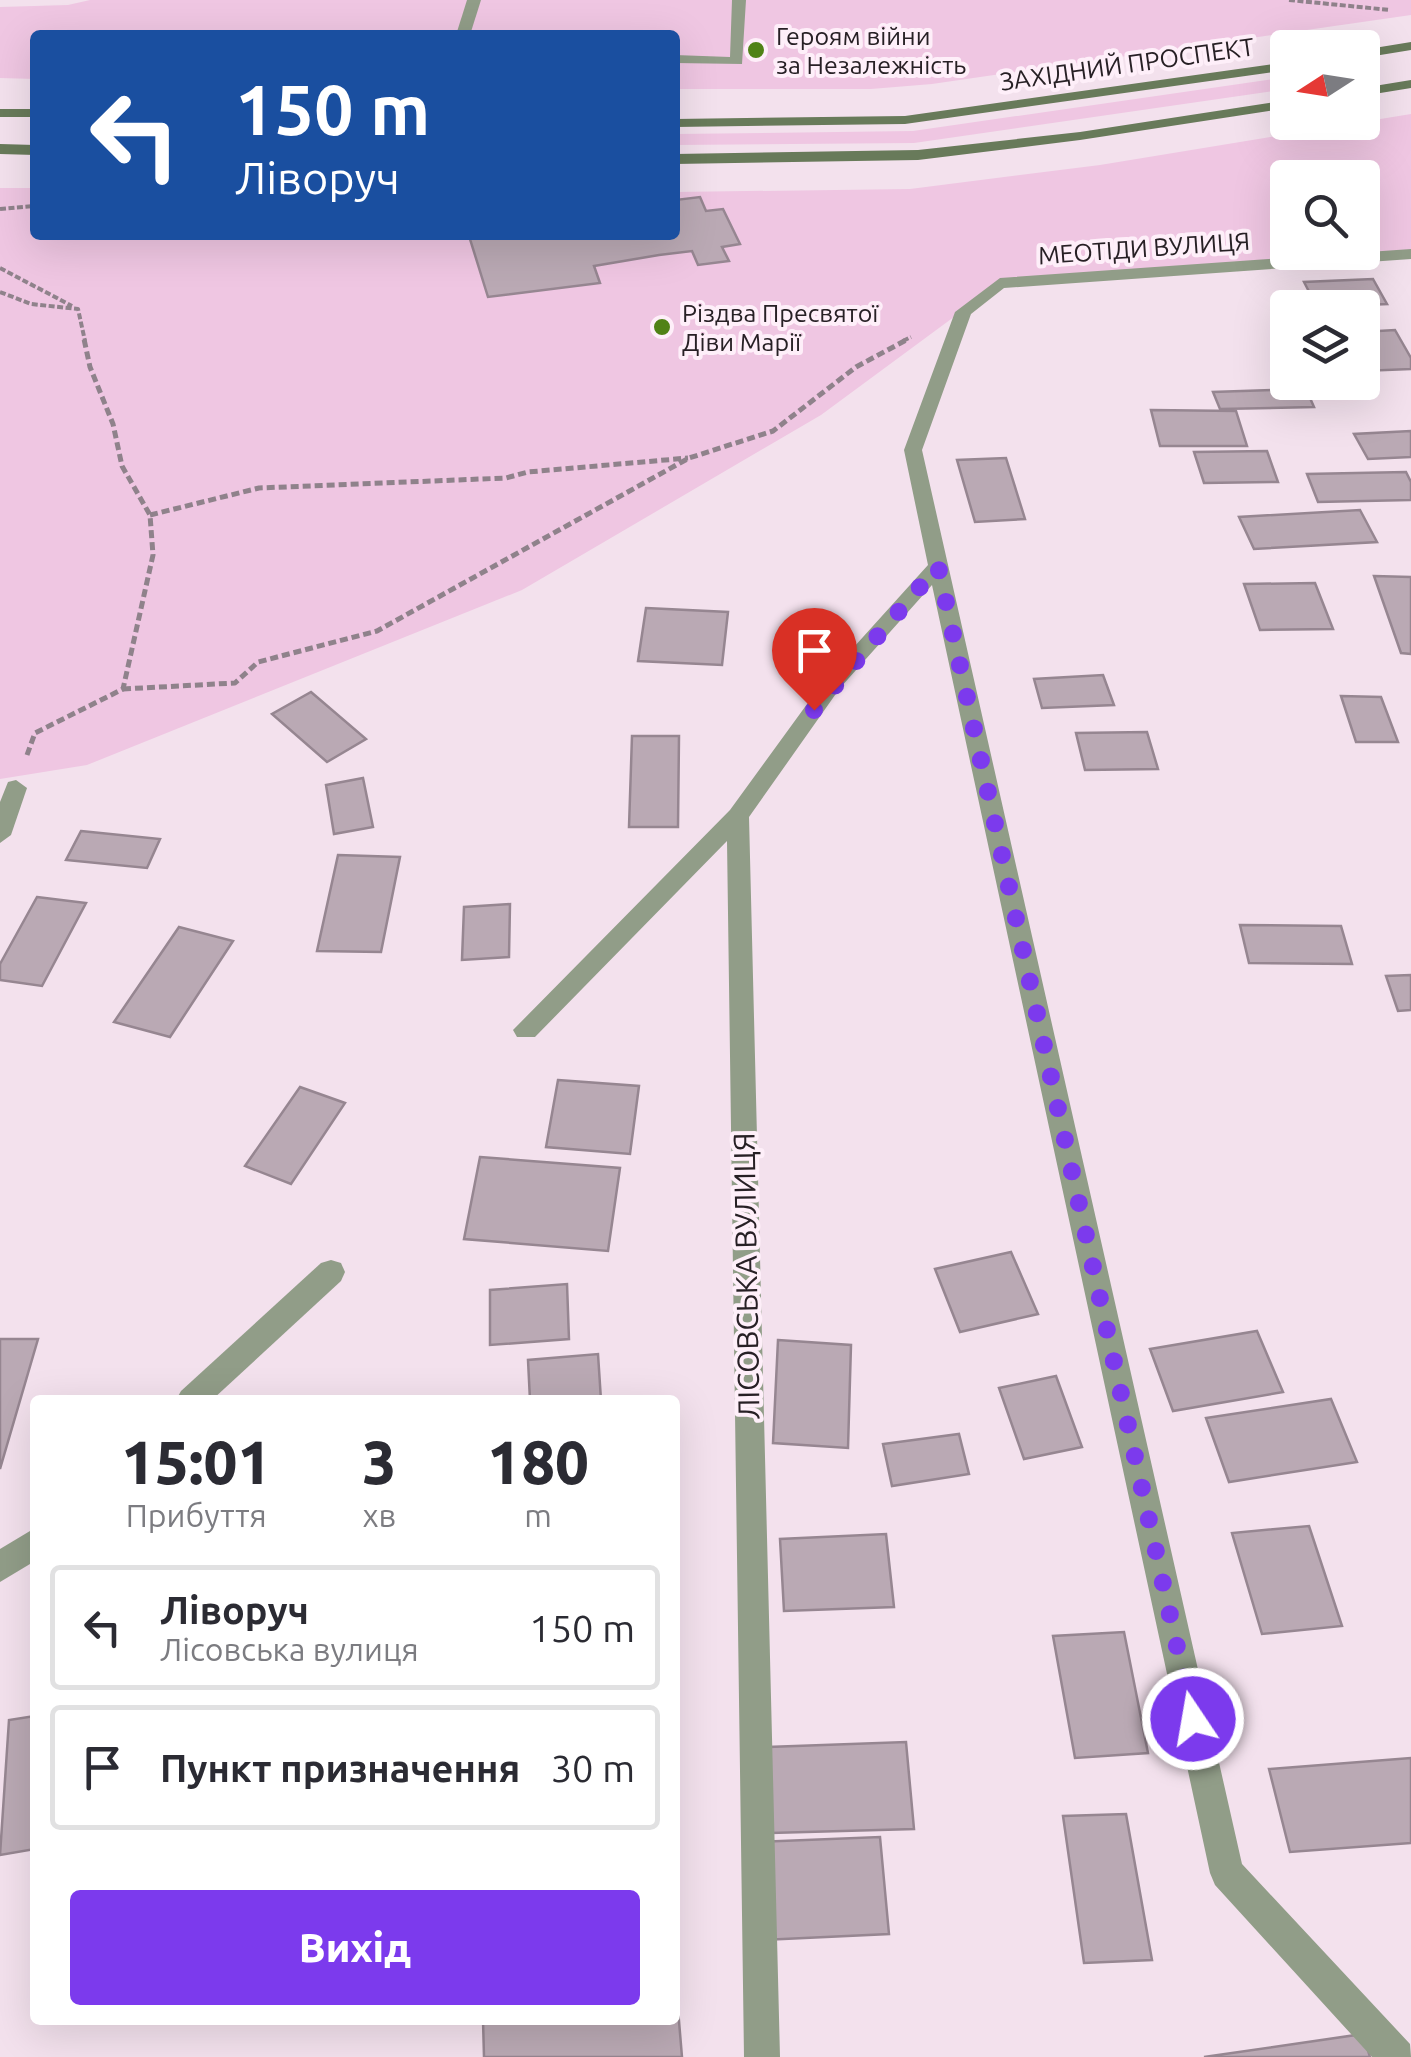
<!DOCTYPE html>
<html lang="uk">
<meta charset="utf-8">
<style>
body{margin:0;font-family:Ubuntu,sans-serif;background:#f7f7f7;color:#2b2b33;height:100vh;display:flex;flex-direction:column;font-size:38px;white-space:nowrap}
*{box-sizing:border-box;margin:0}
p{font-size:32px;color:#7c7c81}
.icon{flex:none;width:55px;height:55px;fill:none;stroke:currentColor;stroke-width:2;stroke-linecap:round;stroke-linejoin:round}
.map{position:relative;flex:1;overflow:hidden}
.drawer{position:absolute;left:30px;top:1395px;width:650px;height:630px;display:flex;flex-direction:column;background:#fff;border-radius:10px;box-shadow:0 10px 40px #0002}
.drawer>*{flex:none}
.top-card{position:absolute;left:30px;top:30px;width:650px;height:210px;border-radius:10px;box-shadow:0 10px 40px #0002;background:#1a4fa0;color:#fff;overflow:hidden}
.needle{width:65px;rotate:258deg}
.fabs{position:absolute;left:1270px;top:30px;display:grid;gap:20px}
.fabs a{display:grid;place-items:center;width:110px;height:110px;border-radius:10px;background:#fff;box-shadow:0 10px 40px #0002;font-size:50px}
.pin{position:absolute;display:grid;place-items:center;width:85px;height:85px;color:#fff;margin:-102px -42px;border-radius:50% 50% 50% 0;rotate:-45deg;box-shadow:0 0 10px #0007}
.pin .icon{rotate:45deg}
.me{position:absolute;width:110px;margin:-55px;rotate:348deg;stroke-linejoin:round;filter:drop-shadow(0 0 8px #0008)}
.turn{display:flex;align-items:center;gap:35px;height:210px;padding:0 40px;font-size:45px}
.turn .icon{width:130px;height:130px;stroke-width:2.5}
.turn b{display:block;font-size:70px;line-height:85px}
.eta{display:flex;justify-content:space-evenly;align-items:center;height:170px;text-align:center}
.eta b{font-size:60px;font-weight:800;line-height:70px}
.primary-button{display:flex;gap:20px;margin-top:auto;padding:20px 40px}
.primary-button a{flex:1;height:115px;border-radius:10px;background:#7c3aed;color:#fff;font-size:40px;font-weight:800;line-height:115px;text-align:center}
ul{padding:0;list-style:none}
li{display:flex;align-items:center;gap:30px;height:125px;margin:0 20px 15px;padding:0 20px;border:5px solid #e1e1e2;border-radius:10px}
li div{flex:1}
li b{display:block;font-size:38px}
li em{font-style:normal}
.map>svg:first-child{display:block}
.green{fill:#efc6e2;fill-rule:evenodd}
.building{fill:#baa9b4;stroke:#968691;stroke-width:2.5}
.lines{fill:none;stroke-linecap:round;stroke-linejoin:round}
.path-far1{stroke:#8f828b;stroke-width:4;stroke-dasharray:6 2.5;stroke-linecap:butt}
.path{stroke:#8f828b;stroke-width:5;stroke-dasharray:8 4;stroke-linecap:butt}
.service{fill:#919d88;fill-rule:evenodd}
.pedestrian{fill:#919d88;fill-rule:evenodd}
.minor{fill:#919d88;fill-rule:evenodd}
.secondary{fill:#687a5a;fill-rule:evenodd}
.route{stroke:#7c3aed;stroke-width:18;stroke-dasharray:0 32.4}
.poi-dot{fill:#508216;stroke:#feeff9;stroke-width:4}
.labels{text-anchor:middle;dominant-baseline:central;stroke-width:8;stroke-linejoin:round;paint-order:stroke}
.far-poi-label{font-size:25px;fill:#272025;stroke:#feeff9;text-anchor:start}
.far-street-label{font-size:25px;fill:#272025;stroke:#feeff9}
.street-label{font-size:30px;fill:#272025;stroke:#feeff9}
</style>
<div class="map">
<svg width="1411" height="2057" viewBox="0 0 1411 2057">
<rect width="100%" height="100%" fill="#f3e1ed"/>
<g class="green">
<polygon points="90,0 1411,0 1411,15 932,84 871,89 675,89 675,35 35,35 35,79 0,78 0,7 68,5"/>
<polygon points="1287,77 1287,89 914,143 675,145 675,134 913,131"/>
<path d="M1411,114V254L1000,283L821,415L522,590L87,765L0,779V188H35V235H675V192L910,189L1100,165ZM1288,178H1362V252H1288Z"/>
</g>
<g class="building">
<polygon points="700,197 706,211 723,209 740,244 722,247 729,261 698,265 692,251 659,255 594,266 600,283 488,297 470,239 503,235 675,235 675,200"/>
<polygon points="1373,279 1387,304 1317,307 1304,282"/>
<polygon points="1395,330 1411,358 1411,369 1362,371 1362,332"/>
<polygon points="1306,389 1314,407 1220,409 1213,392"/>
<polygon points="1151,410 1236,411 1247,446 1160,446"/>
<polygon points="1411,431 1411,457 1368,459 1354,434"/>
<polygon points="1267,451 1278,482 1204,483 1194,452"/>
<polygon points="1006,458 1025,519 975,522 957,460"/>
<polygon points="1406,472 1411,482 1411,500 1318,502 1307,474"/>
<polygon points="1360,510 1377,542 1254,549 1239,517"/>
<polygon points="1374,576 1411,577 1411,654 1401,653"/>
<polygon points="1315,583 1333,629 1260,630 1244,584"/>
<polygon points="646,608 728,612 722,665 638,661"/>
<polygon points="1103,675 1114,705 1042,708 1034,679"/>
<polygon points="311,692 366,739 327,762 272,714"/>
<polygon points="1341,696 1381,697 1398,742 1356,742"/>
<polygon points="1147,732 1158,769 1085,770 1076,733"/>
<polygon points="632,736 679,736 678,827 629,827"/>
<polygon points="363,778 373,827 334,834 326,785"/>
<polygon points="81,831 160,839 147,868 66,860"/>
<polygon points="338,855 400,857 381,952 317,951"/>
<polygon points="37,897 86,903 42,986 0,980 0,964"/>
<polygon points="510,904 509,957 462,960 464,907"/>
<polygon points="1240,925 1341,926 1352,964 1249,963"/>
<polygon points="179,927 233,941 170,1037 114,1022"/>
<polygon points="1411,975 1411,1010 1398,1011 1386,976"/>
<polygon points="558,1080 639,1086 630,1154 546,1147"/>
<polygon points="300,1087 345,1103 291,1184 245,1166"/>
<polygon points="480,1157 620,1168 608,1251 464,1239"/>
<polygon points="1011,1252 1038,1314 960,1332 935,1269"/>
<polygon points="567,1284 569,1339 490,1345 490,1290"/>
<polygon points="1257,1331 1283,1392 1173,1411 1150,1349"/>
<polygon points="0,1339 38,1339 0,1469"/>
<polygon points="778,1340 851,1345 848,1448 773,1443"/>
<polygon points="598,1354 601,1400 530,1400 528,1360"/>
<polygon points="1056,1376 1082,1447 1024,1459 999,1388"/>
<polygon points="1331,1399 1357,1462 1229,1482 1206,1418"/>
<polygon points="959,1434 969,1474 892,1486 883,1444"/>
<polygon points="1309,1526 1342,1626 1262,1634 1232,1533"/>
<polygon points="886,1534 894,1607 784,1611 780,1539"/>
<polygon points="1124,1632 1148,1753 1075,1758 1053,1636"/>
<polygon points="35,1716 35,1849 0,1855 9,1720"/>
<polygon points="906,1742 914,1829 771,1833 768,1747"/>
<polygon points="1411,1758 1411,1843 1290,1852 1269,1769"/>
<polygon points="1126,1814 1152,1960 1084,1963 1063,1816"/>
<polygon points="880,1837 889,1934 762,1940 758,1842"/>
<polygon points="675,1973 682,2057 484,2057 483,2020 675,2020"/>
<polygon points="1363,2034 1370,2057 1204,2057"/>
</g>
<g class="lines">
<g class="path-far1">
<polyline points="1289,0 1390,10"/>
<polyline points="0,209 35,206"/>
<polyline points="0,268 72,306"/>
<polyline points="0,292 31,304 78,309 85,341"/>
<polyline points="903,341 911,337"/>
</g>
<g class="path">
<polyline points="150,515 259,488 506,478 528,472 688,458"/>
<polyline points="123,689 235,683 258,662 377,631 689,458 773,431 856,367 908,339"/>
<polyline points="27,755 35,733 123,689 153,555 150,515 122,466 113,424 90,367 84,339"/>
</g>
<polygon class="service" points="16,780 27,788 11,835 0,843 0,802 8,782"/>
<g class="pedestrian">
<polygon points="467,0 481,0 470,35 456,35"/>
<polygon points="732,0 746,0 742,64 675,63 675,55 730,57"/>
</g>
<g class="minor">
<polygon points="1411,249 1411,259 1004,288 971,314 922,450 1242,1864 1410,2044 1411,2057 1372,2057 1215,1885 1210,1873 932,585 840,688 749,817 780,2057 744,2057 727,841 535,1037 517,1037 513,1030 730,810 826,678 928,565 904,450 955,312 1000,278"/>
<polygon points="331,1260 341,1263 345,1272 341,1281 212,1400 176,1400 181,1391 321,1263"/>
<polygon points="35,1528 35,1561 0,1582 0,1549"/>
</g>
<g class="secondary">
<polygon points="1411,42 1411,50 1362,58 1362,50"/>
<polygon points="1288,62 1288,70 905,124 675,127 675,119 905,116"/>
<polygon points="1411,80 1411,88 1362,96 1362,88"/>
<polygon points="1288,100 1288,108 1080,140 918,160 675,164 675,154 918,150 1080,132"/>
<rect x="0" y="109" width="35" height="8"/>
<polygon points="0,144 35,145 35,155 0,154"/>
</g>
</g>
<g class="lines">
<polyline class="route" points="814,710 938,566 1193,1719"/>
</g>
<g class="poi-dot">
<circle cx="756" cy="50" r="10"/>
<circle cx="662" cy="327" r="10"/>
</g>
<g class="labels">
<g class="far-poi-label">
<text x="776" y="36">Героям війни<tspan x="776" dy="29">за Незалежність</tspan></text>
<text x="682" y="313">Різдва Пресвятої<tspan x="682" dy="29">Діви Марії</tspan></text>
</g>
<g class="far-street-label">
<text transform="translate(1127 64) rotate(-8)">ЗАХІДНИЙ ПРОСПЕКТ</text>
<text transform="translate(1144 248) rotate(-4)">МЕОТІДИ ВУЛИЦЯ</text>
</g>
<g class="street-label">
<text transform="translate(746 1276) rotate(-91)">ЛІСОВСЬКА ВУЛИЦЯ</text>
</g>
</g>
</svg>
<div class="fabs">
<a><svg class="needle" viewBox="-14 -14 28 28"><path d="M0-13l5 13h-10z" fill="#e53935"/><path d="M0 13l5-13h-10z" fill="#7c7c81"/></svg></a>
<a><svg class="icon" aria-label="search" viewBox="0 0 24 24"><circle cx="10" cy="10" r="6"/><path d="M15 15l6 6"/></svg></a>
<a><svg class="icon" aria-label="layers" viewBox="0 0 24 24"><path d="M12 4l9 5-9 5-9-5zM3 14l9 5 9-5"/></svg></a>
</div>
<div class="pin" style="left:814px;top:710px;background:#d93025"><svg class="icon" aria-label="arrive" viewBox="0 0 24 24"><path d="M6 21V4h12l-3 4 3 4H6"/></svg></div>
<svg class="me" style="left:1193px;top:1719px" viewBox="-20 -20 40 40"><circle r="17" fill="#7c3aed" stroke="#fff" stroke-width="3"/><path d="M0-11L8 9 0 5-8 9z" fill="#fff"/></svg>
<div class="top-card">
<div class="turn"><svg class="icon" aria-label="left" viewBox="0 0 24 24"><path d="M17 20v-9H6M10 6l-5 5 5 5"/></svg><div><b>150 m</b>Ліворуч</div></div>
</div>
<section class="drawer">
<div class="eta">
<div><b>15:01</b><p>Прибуття</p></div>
<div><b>3</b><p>хв</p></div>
<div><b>180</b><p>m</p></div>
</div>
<ul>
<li><svg class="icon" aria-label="left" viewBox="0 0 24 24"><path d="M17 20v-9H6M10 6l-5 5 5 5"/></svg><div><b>Ліворуч</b><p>Лісовська вулиця</p></div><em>150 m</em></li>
<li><svg class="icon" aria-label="arrive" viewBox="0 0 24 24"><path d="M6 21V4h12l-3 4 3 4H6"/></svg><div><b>Пункт призначення</b></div><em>30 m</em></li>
</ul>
<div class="primary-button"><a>Вихід</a></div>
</section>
</div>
